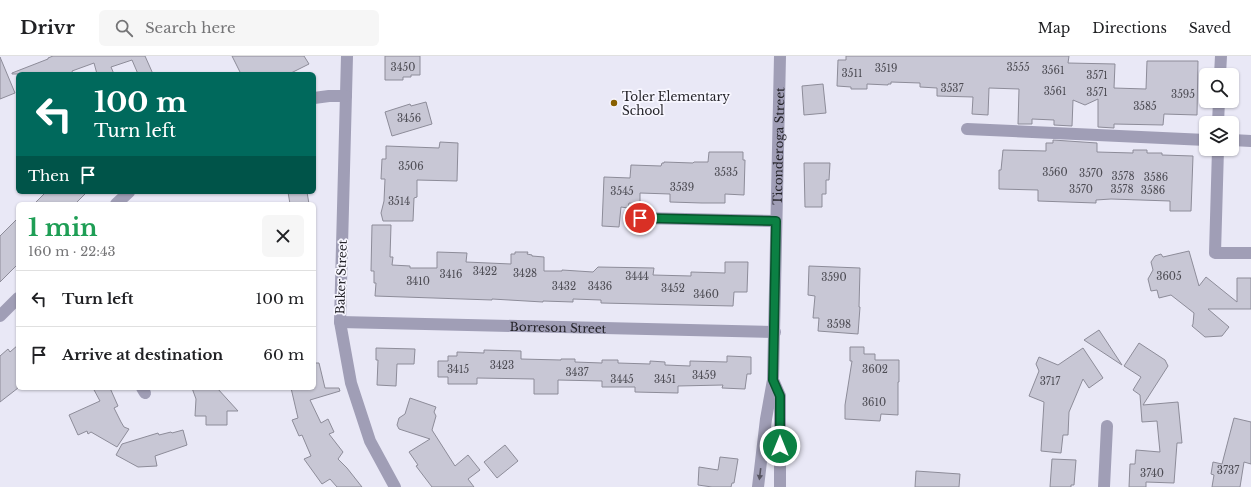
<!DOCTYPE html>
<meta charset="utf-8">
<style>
body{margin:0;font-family:"Libre Baskerville",serif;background:#f6f6f6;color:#202124;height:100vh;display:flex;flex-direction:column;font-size:15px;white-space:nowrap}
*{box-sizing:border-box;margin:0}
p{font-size:13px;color:#757577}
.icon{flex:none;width:22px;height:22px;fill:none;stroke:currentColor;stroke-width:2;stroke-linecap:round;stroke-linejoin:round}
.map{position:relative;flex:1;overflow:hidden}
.drawer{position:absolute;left:16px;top:146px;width:300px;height:188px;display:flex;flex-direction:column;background:#fff;border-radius:6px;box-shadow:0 1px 3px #0004}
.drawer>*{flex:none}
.guide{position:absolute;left:16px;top:16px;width:300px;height:122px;border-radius:6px;box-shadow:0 1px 3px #0004;background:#00695c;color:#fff;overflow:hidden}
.tools{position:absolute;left:1199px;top:12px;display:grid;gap:8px}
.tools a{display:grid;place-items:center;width:40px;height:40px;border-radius:6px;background:#fff;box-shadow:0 1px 3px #0004;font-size:20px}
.pin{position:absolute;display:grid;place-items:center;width:34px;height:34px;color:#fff;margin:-17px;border:2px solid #fff;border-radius:50%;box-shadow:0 1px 4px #0007}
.me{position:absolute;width:44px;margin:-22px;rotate:0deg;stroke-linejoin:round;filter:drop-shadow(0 0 3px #0008)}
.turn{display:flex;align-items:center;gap:14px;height:84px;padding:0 12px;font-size:18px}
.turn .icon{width:52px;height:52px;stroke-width:2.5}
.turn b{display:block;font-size:28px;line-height:34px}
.then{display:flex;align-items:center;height:38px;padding:0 12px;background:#0003;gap:8px;font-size:15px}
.round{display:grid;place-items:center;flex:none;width:42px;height:42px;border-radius:6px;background:#f6f6f6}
.summary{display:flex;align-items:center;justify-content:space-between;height:68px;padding:0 12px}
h1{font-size:24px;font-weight:700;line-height:30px;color:#1e9e55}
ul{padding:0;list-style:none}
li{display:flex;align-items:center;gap:12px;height:56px;padding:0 12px;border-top:1px solid #e0e0e0}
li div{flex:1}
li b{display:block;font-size:15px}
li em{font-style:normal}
header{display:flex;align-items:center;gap:24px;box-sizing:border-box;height:56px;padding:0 20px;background:#fff;border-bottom:1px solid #e0e0e0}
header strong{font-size:19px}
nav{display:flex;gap:22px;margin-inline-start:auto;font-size:14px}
.search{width:280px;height:36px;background:#f6f6f6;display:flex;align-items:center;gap:10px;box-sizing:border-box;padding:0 14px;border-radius:6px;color:#757577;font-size:15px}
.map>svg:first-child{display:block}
.building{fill:#c8c7d5;stroke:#8d8c99}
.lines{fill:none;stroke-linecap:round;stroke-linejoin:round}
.minor{stroke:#a09eb6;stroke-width:12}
.oneway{fill:#565461}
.route-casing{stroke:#07532c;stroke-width:10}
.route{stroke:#0b8043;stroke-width:7}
.poi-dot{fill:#885f00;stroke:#f7f6ff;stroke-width:1.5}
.labels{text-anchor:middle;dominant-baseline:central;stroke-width:3.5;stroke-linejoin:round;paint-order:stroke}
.number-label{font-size:10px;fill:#4d4c54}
.poi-label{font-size:12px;fill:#242329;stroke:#f7f6ff;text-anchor:start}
.street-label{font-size:12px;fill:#242329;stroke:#f7f6ff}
</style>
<header>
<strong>Drivr</strong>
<div class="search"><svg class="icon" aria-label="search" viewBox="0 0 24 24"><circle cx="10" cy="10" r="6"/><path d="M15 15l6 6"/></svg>Search here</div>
<nav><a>Map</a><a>Directions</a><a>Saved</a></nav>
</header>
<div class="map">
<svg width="1251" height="431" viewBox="0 0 1251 431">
<rect width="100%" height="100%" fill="#e9e8f6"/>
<g class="building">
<polygon points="53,0 145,0 153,18 138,18 132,4 111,11 114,18 97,18 94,7 72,15 73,18 12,18 12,17 48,3 48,2"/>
<polygon points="232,0 304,0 309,8 289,18 241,18"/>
<polygon points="385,0 420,0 420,19 411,19 411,21 403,21 403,24 385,24"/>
<polygon points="846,0 1069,0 1068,7 1115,8 1114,32 1146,33 1147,5 1198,5 1197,59 1164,58 1163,69 1114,68 1114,72 1098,71 1098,43 1085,49 1073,44 1072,70 1054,69 1054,64 1032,63 1032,68 1018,68 1019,33 989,32 988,59 972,58 973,41 937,40 937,32 920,31 920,27 891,26 891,28 888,28 888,29 867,28 867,33 851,33 851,31 837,30 838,4 846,4"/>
<polygon points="0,1 15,37 0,43"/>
<polygon points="823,28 826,57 804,59 802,30"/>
<polygon points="426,46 432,68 392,80 385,56 410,48 411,50"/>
<polygon points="1053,84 1097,87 1097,96 1133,97 1133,94 1147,94 1147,97 1162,97 1162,99 1193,100 1191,155 1170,155 1170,145 1111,143 1096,144 1096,147 1038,145 1038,134 999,133 999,114 1001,114 1003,94 1046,95 1046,87 1053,87"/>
<polygon points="440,86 458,87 457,125 417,124 417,141 414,142 413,165 383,165 381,157 384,145 385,123 381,123 382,103 386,103 386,90 439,92"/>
<polygon points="709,96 743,96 743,104 745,104 744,139 725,138 725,147 702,147 670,146 670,138 640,137 640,148 629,147 628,152 621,151 619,171 602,170 604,121 630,122 631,109 661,110 662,107 664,107 664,106 693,107 694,106 708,106"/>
<polygon points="804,107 830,107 829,124 826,124 826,138 822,138 822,151 805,151"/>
<polygon points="46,136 87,136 75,148 34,148"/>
<polygon points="288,136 307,136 309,148 290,148"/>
<polygon points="18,162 18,208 0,226 0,180"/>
<polygon points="372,169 391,169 390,201 393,201 392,209 410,210 410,212 437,212 437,196 467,197 466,206 511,208 511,198 515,198 515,196 528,196 527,198 532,199 532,200 544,201 544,215 562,215 562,214 593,216 598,211 654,212 653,219 691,220 691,216 725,217 725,206 748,206 747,236 734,236 733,250 601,247 601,244 573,243 573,246 543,245 543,246 492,243 492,244 375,240 376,227 374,227 374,215 371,215"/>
<polygon points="1189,195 1199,230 1206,221 1237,246 1237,222 1251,222 1251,253 1208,253 1229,271 1222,280 1205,281 1192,270 1193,268 1194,257 1171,239 1159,242 1157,234 1151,235 1148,223 1153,214 1151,206 1155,200 1161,198 1163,201"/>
<polygon points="809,210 860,212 859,251 860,251 858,278 818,275 819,262 813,262 815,240 808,239"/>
<polygon points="1099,274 1122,309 1084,284"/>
<polygon points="1139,287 1165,304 1168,310 1143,349 1178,346 1182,387 1177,387 1174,427 1146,426 1146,431 1129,431 1130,408 1135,408 1136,394 1160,396 1157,365 1142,366 1140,339 1133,334 1141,321 1124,310"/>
<polygon points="18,289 18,332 0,346 0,300 8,293 10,296"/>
<polygon points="850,291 864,291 864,298 875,298 875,304 899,304 899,326 898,326 898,359 881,358 880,365 845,363 845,349 852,305 850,305"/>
<polygon points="376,292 415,293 414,308 397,308 396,330 377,329 378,304 376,304"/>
<polygon points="1083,292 1103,322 1089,332 1083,323 1069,356 1068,379 1063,379 1061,397 1041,395 1044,346 1029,340 1039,315 1036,308 1039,301 1058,309"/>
<polygon points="484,294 521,295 521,303 561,304 561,303 575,303 575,306 602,307 602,304 618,304 618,307 650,308 650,305 665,306 665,309 690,310 690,305 727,306 727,300 751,301 751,318 747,318 745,333 722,332 723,329 678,330 678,337 635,336 635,331 602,331 602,325 558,324 558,338 534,338 534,323 477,322 477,328 448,328 448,321 438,321 438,305 448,305 448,300 457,300 457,296 484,297"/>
<polygon points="314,307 319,307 325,332 339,332 340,335 310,344 321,367 328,363 334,376 329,378 343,396 338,403 347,412 362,431 337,431 330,423 322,428 304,403 311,400 302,379 299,380 292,364 298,362 291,332 314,332"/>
<polygon points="93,332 110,332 118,350 114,352 121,366 124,371 129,373 117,391 91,376 88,378 87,375 78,379 69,359 100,345"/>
<polygon points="192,332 217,332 238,355 227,355 227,369 206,369 206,360 195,360 196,343"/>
<polygon points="410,342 436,351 434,356 436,360 432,374 455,410 468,399 480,414 468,423 474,431 432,431 416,410 418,409 409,396 430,383 399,373 397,369 399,362 405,358"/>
<polygon points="1234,362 1251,366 1251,408 1244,406 1240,431 1212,431 1214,419 1211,418 1213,406 1222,408"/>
<polygon points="183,374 187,389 155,400 157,410 138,411 116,399 122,388 158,377 159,379 171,376 172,377"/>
<polygon points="505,389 518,405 497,422 484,406"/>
<polygon points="720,401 738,403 734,427 732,427 731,431 712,431 698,429 699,411 718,414"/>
<polygon points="1052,403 1076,404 1074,429 1071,429 1071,431 1050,431"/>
<polygon points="916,415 960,418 959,431 915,431"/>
</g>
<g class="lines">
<g class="minor">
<polyline points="347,0 340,266 351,327 370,385 395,431"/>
<polyline points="1220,19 1221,0"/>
<polyline points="314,42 329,40 346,40"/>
<polyline points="1218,67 1219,45"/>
<polyline points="967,73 1206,84"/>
<polyline points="1232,84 1251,85"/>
<polyline points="1218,93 1215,197 1251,197"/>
<polyline points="116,148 129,136"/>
<polyline points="640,162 776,165"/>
<polyline points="0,260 18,242"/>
<path id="s1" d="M340,266L775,276"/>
<polyline points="773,324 780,340 780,431"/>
<polyline points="142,332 145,337"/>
<path id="s2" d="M758,431L766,363L773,324L780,0"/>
<polyline points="1104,431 1107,370"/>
</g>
</g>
<defs><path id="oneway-solid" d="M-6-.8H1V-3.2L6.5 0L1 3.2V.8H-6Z"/></defs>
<use class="oneway" href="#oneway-solid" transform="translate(760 418) rotate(97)"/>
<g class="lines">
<defs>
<polyline id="route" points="640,162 776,165 773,324 780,340 780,390"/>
</defs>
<use href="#route" class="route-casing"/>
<use href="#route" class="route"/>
</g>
<circle class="poi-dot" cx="614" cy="47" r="4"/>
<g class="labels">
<g class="number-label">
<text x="403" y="11">3450</text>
<text x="1018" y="11">3555</text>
<text x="886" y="12">3519</text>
<text x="1053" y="14">3561</text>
<text x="852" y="17">3511</text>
<text x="1097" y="19">3571</text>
<text x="952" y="32">3537</text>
<text x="1055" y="35">3561</text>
<text x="1097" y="36">3571</text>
<text x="1183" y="38">3595</text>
<text x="1145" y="50">3585</text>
<text x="409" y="62">3456</text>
<text x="411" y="110">3506</text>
<text x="726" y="116">3535</text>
<text x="1055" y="116">3560</text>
<text x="1091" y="117">3570</text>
<text x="1123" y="120">3578</text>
<text x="1156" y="121">3586</text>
<text x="682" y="131">3539</text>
<text x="1081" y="133">3570</text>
<text x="1122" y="133">3578</text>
<text x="1153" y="134">3586</text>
<text x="622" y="135">3545</text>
<text x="399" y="145">3514</text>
<text x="485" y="215">3422</text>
<text x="525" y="217">3428</text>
<text x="451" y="218">3416</text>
<text x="637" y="220">3444</text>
<text x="1169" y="220">3605</text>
<text x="834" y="221">3590</text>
<text x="418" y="225">3410</text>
<text x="564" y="230">3432</text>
<text x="600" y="230">3436</text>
<text x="673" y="232">3452</text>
<text x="706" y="238">3460</text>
<text x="839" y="268">3598</text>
<text x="502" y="309">3423</text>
<text x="458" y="313">3415</text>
<text x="875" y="313">3602</text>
<text x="577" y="316">3437</text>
<text x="704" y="319">3459</text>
<text x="622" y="323">3445</text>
<text x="665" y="323">3451</text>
<text x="1050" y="325">3717</text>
<text x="874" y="346">3610</text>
<text x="1228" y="414">3737</text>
<text x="1152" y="417">3740</text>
</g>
<g class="poi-label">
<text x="622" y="40">Toler Elementary<tspan x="622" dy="14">School</tspan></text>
</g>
<g class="street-label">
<text stroke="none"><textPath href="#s2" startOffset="342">Ticonderoga Street</textPath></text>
<text transform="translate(341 221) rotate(-88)">Baker Street</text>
<text stroke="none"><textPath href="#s1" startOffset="218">Borreson Street</textPath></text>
</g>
</g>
</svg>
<div class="tools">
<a><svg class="icon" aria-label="search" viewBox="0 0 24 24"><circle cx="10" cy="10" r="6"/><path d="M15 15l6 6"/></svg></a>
<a><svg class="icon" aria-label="layers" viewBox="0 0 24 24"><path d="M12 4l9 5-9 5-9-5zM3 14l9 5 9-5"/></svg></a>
</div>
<div class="pin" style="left:640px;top:162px;background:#d93025"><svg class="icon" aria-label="arrive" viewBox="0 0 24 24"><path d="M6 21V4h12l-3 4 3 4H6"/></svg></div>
<svg class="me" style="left:780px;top:390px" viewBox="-20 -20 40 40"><circle r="17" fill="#0b8043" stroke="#fff" stroke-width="3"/><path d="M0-11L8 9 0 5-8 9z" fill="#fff"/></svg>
<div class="guide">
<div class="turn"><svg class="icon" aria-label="left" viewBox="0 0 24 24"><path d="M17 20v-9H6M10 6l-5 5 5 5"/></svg><div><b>100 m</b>Turn left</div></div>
<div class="then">Then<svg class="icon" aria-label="arrive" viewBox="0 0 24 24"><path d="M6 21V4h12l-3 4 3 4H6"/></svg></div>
</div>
<section class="drawer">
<div class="summary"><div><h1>1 min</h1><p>160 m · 22:43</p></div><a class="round"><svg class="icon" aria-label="close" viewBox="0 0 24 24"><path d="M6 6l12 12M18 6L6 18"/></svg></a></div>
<ul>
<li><svg class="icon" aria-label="left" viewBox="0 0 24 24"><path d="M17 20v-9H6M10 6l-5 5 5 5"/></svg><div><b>Turn left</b></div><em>100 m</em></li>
<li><svg class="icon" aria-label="arrive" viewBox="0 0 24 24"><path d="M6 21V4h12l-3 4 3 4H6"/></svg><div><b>Arrive at destination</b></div><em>60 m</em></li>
</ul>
</section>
</div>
